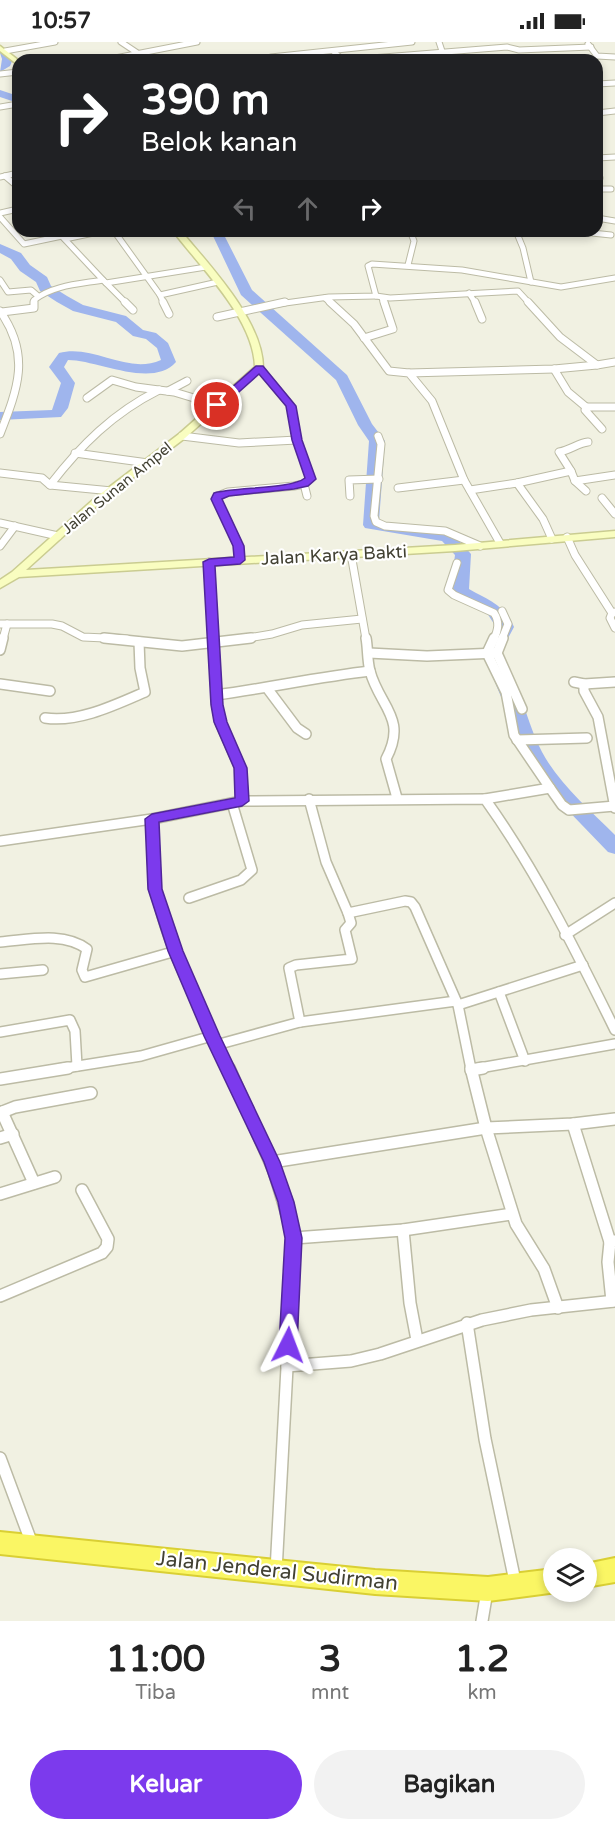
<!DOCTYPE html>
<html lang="id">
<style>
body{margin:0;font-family:"Varela Round",sans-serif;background:#f2f2f2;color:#222;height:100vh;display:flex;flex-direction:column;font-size:22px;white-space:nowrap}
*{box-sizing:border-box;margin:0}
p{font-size:20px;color:#767676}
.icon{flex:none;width:33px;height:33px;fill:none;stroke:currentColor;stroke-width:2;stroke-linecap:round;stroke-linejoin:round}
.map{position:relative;height:1579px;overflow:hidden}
.panel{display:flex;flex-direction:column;background:#fff;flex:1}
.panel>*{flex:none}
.top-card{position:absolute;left:12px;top:12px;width:591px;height:183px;border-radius:18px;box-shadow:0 3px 9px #0003;background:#202124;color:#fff;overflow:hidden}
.tools{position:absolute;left:543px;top:1506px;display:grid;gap:12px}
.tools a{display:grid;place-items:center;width:54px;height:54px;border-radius:50%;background:#fff;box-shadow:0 3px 9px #0003;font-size:30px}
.pin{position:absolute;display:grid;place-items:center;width:51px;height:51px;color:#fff;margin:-26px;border:3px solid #fff;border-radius:50%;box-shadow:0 2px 6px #0007}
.me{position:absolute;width:66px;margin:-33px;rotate:3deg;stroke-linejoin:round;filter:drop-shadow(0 0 4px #0008)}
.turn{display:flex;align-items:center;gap:21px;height:126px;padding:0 30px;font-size:27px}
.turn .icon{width:78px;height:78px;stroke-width:2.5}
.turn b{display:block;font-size:42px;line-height:51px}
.lanes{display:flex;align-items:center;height:57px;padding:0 30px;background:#0003;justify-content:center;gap:30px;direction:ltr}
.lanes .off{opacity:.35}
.eta{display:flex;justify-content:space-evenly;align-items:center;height:102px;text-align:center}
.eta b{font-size:36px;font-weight:800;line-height:42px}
.primary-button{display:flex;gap:12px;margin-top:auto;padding:12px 30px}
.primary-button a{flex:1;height:69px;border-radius:36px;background:#7c3aed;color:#fff;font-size:24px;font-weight:800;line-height:69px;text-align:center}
.primary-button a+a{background:#f2f2f2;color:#222}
.status{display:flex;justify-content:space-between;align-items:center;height:42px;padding:0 30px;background:#fff;direction:ltr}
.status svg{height:16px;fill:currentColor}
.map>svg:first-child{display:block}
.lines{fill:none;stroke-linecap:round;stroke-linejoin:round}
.river{fill:#9fb5ed;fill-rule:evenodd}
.street-far3-casing{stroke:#bcbba5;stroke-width:7}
.street-far2-casing{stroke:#bcbba5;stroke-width:9}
.street-far1-casing{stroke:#bcbba5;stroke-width:12}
.street-casing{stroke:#bcbba5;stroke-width:14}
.secondary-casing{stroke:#cacc91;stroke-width:3}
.highway-casing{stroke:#d9cf34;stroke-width:4}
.street-far3{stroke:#fff;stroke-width:5}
.street-far2{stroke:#fff;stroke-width:7}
.street-far1{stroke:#fff;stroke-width:9}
.street{stroke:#fff;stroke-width:11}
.secondary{fill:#f9fdc0;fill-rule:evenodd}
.highway{fill:#faf664;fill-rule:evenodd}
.route{fill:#7c3aed;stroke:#51269a;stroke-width:1.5}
.labels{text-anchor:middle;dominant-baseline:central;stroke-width:4.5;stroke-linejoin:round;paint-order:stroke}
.far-street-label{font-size:15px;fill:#424133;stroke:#fff}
.street-label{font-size:18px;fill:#424133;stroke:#fff}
.near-street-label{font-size:21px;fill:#424133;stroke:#fff}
</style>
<div class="status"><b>10:57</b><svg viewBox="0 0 49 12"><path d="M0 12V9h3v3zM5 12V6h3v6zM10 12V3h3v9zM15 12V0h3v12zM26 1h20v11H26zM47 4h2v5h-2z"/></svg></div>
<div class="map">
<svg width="615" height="1579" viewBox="0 0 615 1579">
<rect width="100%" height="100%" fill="#f1f1e2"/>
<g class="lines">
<g class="river">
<polygon points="4,10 13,17 10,24 0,30 2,17 0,11"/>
<polygon points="0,48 18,54 18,61 0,55"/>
<path d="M206,189H222L252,248L347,333L372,382L385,399L379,479L453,492L471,512L469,547C488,558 505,563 514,585L507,598H495L492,594L496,585L487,571L455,554L453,550L451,542L455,513L442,499L365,486L363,483L369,399L358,383L336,338L241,253L213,194Z"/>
<path d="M0,202L21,211L30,223L47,235L51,244L67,254L83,263L126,274L143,288L156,291L168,301L176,320C152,347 98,318 68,318L64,325L75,341L68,366L61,375L0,378V370L52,368L61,341L49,325L59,311C94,302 127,333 161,318L157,306L146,297L133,294L116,280L73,269L57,260L40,249L36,240L20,229L11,217L0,211Z"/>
<path d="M501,628L507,629C524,654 528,684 542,710C559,742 590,768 615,793V812L608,810L554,754L526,715L492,633L495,629Z"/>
</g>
<defs>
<g id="street-far3">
<polyline points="121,0 139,12"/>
<polyline points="439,0 445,18"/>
<polyline points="588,2 597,14 615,15"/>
<polyline points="5,9 55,0"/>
<polyline points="333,9 343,18"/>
<polyline points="359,17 507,5 519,8 591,5"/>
<polyline points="105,18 197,0"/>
<polyline points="268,18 271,15 412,0"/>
<polyline points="0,32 18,30"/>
<polyline points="597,42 615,41"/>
<polyline points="0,65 18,62"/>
<polyline points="597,71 615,69"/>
<polyline points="597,116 615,115"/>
<polyline points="5,134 18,145"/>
<polyline points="0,135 18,131"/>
<polyline points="597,136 600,136"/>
<polyline points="597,147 611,147"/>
<polyline points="0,171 18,167"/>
<polyline points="0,175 24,202 62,194"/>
<polyline points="597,176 615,179"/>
<polyline points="57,189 103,238"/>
<polyline points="114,189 160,253"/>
<polyline points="516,189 523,206 531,240"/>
<polyline points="573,189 611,193"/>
<polyline points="65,197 103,189"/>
<polyline points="408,223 414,199 410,189"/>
<polyline points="0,238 8,250 31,248 38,254"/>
<polyline points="106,241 127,262"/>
<polyline points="469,251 476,262"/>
<polyline points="376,254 390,256 518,249 530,262"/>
<polyline points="325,256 332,262"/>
<polyline points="382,256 384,262"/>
<path d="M34,262V258C53,243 80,242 103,238L106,241L206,225"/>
<polyline points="164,262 160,253 218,240"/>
<polyline points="278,262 329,255 376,254 368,224 372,222 462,228 561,245 615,236"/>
</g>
<g id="street-far2">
<polyline points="125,260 133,268"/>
<polyline points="163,260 169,272"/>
<polyline points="330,260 354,282 389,329 409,331 432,359 464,438 500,501"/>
<polyline points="475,260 482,277"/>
<polyline points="528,260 560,295 597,323 615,320"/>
<path d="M0,269C31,313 18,346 0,392"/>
<polyline points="2,270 34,266 34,260"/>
<polyline points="217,275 285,260"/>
<polyline points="364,296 393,287 384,260"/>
<polyline points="554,327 568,350 586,365"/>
<polyline points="409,331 554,327 597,323"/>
<polyline points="168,349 187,339"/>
<polyline points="87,356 112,338 136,345 174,350 217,363"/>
<polyline points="602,387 585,368 586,365 615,365"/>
<polyline points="182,394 239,401 297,398"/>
<polyline points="378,394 381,402 374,474 376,480 385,484 445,489 480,504"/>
<polyline points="75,411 148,421"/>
<path d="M571,429L559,410C571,408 578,401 588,400"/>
<polyline points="0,431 42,436 50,443 112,449"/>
<polyline points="575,439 586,449"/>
<polyline points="517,441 543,477 552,497"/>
<polyline points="304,442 307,454"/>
<path d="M50,443C81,403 113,371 159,348"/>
<polyline points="398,446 464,438"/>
<polyline points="470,448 517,441 571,429 575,439 615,433"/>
<polyline points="350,454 349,438 379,437"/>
<polyline points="602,456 615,472"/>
<polyline points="0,481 58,494"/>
<polyline points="567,495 575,513 612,571 615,570"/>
<polyline points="0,504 15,484"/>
<polyline points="351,512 366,597"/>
<polyline points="240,518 236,497 217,457 218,454 228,450 294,444 304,442 310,437 297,398 291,364 259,326"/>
<polyline points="209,520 213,597"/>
<path d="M457,521L448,548L454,553L494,571C500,580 498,588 494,597"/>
<polyline points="502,569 508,582 502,597"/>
<polyline points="612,571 610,576 615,586"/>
<polyline points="0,582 52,582 62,584 83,595 127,597"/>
<polyline points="3,597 7,582"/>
<polyline points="242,597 272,592 302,583 362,577"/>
</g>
<g id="street-far1">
<polyline points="104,596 182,604 251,596"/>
<path d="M213,596L217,663L220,680L240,726L242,759L485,757C536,828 576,909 615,988"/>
<path d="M366,596C368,606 367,618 370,629C379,664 408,676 386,717L397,756"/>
<polyline points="494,596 487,611 506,650 514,693 550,746"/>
<polyline points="503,596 497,611 522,667"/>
<polyline points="0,608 3,596"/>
<polyline points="369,611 427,614 497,611"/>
<polyline points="574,640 584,642 615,640"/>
<polyline points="0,642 50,649"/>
<polyline points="584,642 584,649 598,675 615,766"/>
<polyline points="267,646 297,686 306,692"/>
<path d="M216,653C268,646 318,635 370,629"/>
<path d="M45,676C78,681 115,663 145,650L140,626L139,600"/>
<polyline points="517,698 587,696"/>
<polyline points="309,757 326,820 348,871 405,859 411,860 415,865 458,963 471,1027"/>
<polyline points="485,757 550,746 562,763 569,768 615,764"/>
<path d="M152,777C153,799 151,821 155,842C164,902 203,972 229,1027"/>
<polyline points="0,799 152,777 242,759"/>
<polyline points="189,856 241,838 252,828 232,761"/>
<polyline points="565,893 615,861"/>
<path d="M0,900C28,898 63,889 87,907L82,928L85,935L176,909"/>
<polyline points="0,932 43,928"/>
<polyline points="499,950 525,1019"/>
<polyline points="458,963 583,923"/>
<polyline points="300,980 289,926 296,923 352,917 345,888 351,881 348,871"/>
<polyline points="0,990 70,978 75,989 77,1024"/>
<polyline points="216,1003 300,980 456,959"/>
<polyline points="59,1027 141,1014 212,994"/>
<polyline points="474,1027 615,1002"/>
</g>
<g id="street">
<polyline points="229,1026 274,1129 294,1196 276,1529"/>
<polyline points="471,1026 486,1086 573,1082 615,1077"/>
<polyline points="471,1028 483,1026"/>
<polyline points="0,1037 68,1026"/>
<polyline points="2,1070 34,1141"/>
<polyline points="0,1071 15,1065 91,1051"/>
<polyline points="573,1082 610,1200"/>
<polyline points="0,1096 13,1092"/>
<polyline points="272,1120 486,1086 516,1182 544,1227 558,1266"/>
<polyline points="0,1152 55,1135"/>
<polyline points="403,1188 410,1261 417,1298"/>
<polyline points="294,1196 403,1188 512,1172"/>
<polyline points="0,1254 102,1211 107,1205 108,1197 82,1148"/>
<polyline points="612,1259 608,1220 610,1200 615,1199"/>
<polyline points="467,1281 485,1397 516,1544"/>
<polyline points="287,1324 351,1319 380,1312 482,1278 531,1268 615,1259"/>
<polyline points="0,1416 32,1502"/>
<polyline points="482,1579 487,1549"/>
</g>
<g id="secondary">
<polygon points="0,4 18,18 18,23 0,9"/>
<path d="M173,189H181C210,224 263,279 263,326L185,396L101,460L26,528L455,503L615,489V495L455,509L19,535L0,546V538L12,530L95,456L179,392L255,325C254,277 201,226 173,189Z"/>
</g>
<g id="highway">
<polygon points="0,1490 375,1528 488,1535 554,1527 554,1550 557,1550 488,1559 375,1552 0,1512"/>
<polygon points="615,1516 615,1540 586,1545 586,1522"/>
</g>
</defs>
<use href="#street-far3" class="street-far3-casing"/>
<use href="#street-far2" class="street-far2-casing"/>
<use href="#street-far1" class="street-far1-casing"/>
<use href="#street" class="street-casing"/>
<use href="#secondary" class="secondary-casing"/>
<use href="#highway" class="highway-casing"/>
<use href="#street-far3" class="street-far3"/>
<use href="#street-far2" class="street-far2"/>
<use href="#street-far1" class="street-far1"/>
<use href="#street" class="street"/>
<use href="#secondary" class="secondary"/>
<use href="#highway" class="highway"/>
</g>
<path class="route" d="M256,324H263L296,364L302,398L316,437L308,444L294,447L229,454L222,457L244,504L245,518L240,522L215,524L223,663L227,680L247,726L249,759L242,764L159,780L162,847L183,909L220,994L280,1120L294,1160L302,1196L297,1303L294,1308L288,1310L282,1308L279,1303L285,1196L278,1160L264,1120L204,994L168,909L148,847L145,777L152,772L235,756L234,726L214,680L211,663L203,520L209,517L234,515L233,504L211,457L214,451C235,445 292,447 305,436L292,398L286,364L259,332L221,366L212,363Z"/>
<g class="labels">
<g class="far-street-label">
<text transform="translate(117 446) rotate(-39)">Jalan Sunan Ampel</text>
</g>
<g class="street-label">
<text transform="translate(334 513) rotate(-3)">Jalan Karya Bakti</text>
</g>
<g class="near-street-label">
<text transform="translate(277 1529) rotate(6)">Jalan Jenderal Sudirman</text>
</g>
</g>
</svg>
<div class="tools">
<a><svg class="icon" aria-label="layers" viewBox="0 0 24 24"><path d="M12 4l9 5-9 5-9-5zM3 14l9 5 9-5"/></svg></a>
</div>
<div class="pin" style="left:217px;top:363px;background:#d93025"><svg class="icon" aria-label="arrive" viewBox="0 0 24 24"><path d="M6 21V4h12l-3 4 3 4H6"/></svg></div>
<svg class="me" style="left:288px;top:1303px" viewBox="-20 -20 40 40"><path d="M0-17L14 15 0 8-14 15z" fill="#7c3aed" stroke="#fff" stroke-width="4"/></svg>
<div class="top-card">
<div class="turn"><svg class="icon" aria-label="right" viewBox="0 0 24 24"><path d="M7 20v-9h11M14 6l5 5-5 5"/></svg><div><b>390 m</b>Belok kanan</div></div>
<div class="lanes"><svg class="icon off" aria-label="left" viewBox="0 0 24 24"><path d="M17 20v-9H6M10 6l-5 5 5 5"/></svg><svg class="icon off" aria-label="ahead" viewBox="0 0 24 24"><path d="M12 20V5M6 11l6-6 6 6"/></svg><svg class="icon" aria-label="right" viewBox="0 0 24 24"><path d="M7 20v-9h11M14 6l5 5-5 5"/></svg></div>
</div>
</div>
<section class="panel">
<div class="eta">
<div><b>11:00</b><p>Tiba</p></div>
<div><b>3</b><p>mnt</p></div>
<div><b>1.2</b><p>km</p></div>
</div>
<div class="primary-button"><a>Keluar</a><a>Bagikan</a></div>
</section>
